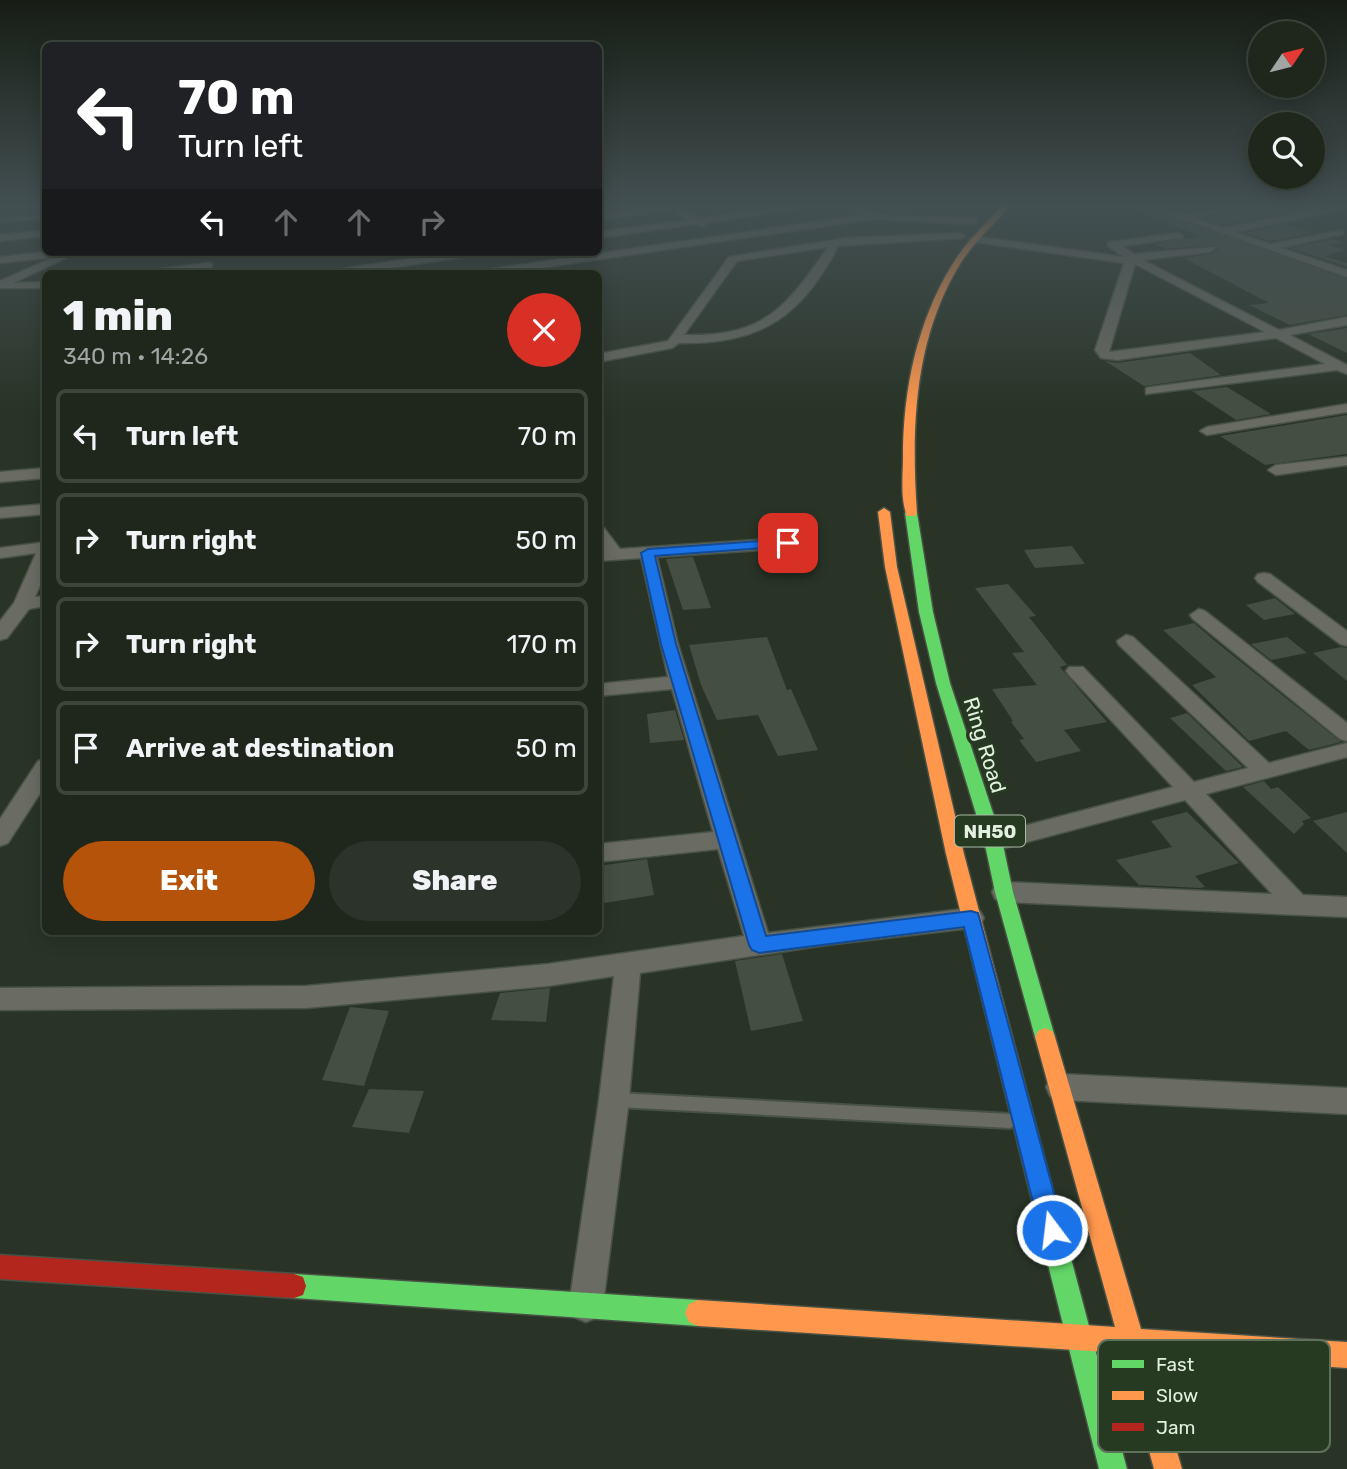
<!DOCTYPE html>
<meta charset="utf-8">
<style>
body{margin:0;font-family:Rubik,sans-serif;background:#2c332a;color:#f1f3f6;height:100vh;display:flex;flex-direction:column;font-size:26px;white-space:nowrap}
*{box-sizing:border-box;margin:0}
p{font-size:23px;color:#a1a5a4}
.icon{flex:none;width:38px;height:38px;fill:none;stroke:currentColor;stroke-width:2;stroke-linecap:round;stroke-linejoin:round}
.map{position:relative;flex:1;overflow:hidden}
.side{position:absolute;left:42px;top:270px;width:560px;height:665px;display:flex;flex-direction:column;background:#1f271d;border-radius:10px;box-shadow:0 4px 18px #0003,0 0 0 2px #3c443b}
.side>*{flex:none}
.guide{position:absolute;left:42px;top:42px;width:560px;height:214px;border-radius:10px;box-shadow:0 4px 18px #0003,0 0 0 2px #3c443b;background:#202124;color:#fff;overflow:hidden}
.needle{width:46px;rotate:55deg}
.controls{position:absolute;left:1248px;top:21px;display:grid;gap:14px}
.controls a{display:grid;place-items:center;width:77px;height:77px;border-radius:50%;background:#1f271d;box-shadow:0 4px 18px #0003,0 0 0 2px #3c443b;font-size:35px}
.pin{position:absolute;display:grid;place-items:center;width:60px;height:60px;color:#fff;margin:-30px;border-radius:14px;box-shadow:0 4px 10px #0006}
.me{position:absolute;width:77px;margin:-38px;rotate:345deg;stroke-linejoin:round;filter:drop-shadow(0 0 5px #0008)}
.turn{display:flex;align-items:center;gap:24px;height:147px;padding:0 21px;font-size:32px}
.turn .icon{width:91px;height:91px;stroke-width:2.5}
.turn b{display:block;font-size:49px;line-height:60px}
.lanes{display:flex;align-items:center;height:66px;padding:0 21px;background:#0003;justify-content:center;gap:35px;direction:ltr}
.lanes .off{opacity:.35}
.round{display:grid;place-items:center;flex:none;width:74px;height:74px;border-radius:37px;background:#2c332a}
.head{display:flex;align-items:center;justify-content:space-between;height:119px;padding:0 21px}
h1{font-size:42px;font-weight:800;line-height:52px}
.cta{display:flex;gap:14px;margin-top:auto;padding:14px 21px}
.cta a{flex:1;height:80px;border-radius:42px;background:#b45309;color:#fff;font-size:28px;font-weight:800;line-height:80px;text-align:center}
.cta a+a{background:#2c332a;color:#f1f3f6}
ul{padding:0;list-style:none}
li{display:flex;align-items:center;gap:21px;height:94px;margin:0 14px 10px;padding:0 7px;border:4px solid #3c443b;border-radius:10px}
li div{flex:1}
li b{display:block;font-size:26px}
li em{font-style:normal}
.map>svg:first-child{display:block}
.building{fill:#444e42}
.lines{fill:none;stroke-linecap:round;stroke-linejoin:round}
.lane-casing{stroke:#485145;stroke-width:4}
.street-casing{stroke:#485145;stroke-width:3}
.fast-casing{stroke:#485145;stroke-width:3}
.slow-casing{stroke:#485145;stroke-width:3}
.jam-casing{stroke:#485145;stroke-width:3}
.lane{fill:#6a6b63;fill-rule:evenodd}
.street{fill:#6a6b63;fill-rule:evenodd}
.fast{fill:#63d668;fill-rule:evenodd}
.slow{fill:#ff974d;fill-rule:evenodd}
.jam{fill:#b3261e;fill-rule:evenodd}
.route{fill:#1a73e8;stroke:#114b97;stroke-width:2}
.labels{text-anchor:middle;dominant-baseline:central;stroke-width:7;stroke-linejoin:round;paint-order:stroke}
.shield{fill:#253a21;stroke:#aab9a7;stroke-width:2}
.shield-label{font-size:19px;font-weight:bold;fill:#e3f0e0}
.street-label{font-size:21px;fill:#e3f0e0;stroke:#253a21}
.key{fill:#253a21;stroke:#5e715a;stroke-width:2}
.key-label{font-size:19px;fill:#e3f0e0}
</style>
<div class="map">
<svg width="1347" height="1469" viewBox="0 0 1347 1469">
<rect width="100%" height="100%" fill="#293427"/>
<g class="building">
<polygon points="1130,207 1147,207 1347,279 1347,315 1290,325 1249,305 1269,303 1184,258 1211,254 1218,250 1215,245 1165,249 1155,244 1200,236"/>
<polygon points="1238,207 1313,207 1224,225 1203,218"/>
<polygon points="1284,224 1313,233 1270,241 1245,233"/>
<polygon points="1333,239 1343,242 1329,245 1345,250 1325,256 1347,263 1347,267 1291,248"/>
<polygon points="1347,328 1347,353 1308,334"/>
<polygon points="1190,353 1221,375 1144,386 1105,361 1117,363"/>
<polygon points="1227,387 1271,414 1236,420 1192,391"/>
<polygon points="1347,415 1347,454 1265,465 1220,436"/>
<polygon points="1072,546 1085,564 1035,568 1024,550"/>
<polygon points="693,557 711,608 683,610 666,559"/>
<polygon points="1008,584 1036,616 1029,617 1067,665 1060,667 1107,722 1064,730 1081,751 1036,762 1019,740 1024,739 1011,722 1013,721 992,689 1037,685 1012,653 1024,652 975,588"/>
<polygon points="1275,598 1295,614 1264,620 1246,605"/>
<polygon points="1194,623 1221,646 1341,742 1309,750 1286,731 1249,741 1192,685 1216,677 1163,630"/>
<polygon points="767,637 787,690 791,689 818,750 778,756 758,715 717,720 701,685 689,645"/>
<polygon points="1287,637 1307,653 1271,660 1251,644"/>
<polygon points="1341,647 1347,648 1347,681 1313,653"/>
<polygon points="675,710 684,740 650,743 647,714"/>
<polygon points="1187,713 1243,767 1226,771 1170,718"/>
<polygon points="1264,781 1271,789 1278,787 1311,818 1302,821 1304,824 1294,834 1243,787"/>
<polygon points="1187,812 1239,863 1195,876 1205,887 1200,888 1139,885 1116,860 1172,847 1151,821"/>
<polygon points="1347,812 1347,853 1313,821"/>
<polygon points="647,859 654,895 598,904 598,866"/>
<polygon points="782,954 803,1021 751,1031 735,961"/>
<polygon points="550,988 546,1022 491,1020 500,993"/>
<polygon points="350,1007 389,1011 364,1086 322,1080"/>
<polygon points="369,1089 424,1091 409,1133 352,1127"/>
</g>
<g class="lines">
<defs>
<g id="lane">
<polygon points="46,216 46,218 0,221 0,219"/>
<polygon points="618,1093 1010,1114 1015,1116 1017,1121 1015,1126 1010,1128 618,1107 613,1105 611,1100 613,1095"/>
</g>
<g id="street">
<polygon points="650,207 679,207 699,218 780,207 806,207 707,223 703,227 696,224 598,238 598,232 688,220 671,210 598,220 598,214"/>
<path d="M1149,207C1162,207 1172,213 1183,214C1199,215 1218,207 1236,207L1194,218L1224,228L1327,207H1340L1336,211L1235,232L1270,244L1343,230V234L1281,248L1347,270V277Z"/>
<polygon points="858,208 880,215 973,218 978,221 973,224 873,219 507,273 480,273 485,270 862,215 853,211"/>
<polygon points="46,230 46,236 0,241 0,235"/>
<path d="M960,233L965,236L964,238L837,246C835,256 825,268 819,278C784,330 740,344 679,343L672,348L598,362V354L668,341L729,257L846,238ZM828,247C786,308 764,337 684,335L737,261Z"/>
<path d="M1178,233L1183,236L1182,238L1122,246L1134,254L1214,247L1215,249L1210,252L1143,260L1279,330L1347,317V325L1290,335L1347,365V374L1337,370L1146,394V388L1151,387L1325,364L1276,338L1117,360L1101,358L1095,350L1124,263L974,242L969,239L974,236L1124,257L1108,246V242ZM1135,264L1137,265L1265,332L1109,352Z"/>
<polygon points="46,252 58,252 58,255 79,252 13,283 46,282 46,288 0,288 0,281 54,257 0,263 0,257"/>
<polygon points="456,252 482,252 477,255 356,273 329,273 334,270"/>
<polygon points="208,263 212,264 212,268 177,273 145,273 150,270"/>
<polygon points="1347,404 1347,412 1207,435 1200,431 1207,427"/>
<polygon points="1347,457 1347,465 1276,475 1268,470 1276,465"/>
<polygon points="46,468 46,478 0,482 0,472"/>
<polygon points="46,504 46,514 0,518 0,508"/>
<polygon points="598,527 604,528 620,549 788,538 796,543 788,548 657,557 678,644 768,933 971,908 980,911 984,918 980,925 971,928 826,945 640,973 629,1100 603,1305 598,1317 586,1322 574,1317 569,1305 599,1100 614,976 548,986 306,1008 0,1010 0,988 306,986 548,964 744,936 718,849 598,862 598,844 713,832 672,689 598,696 598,684 668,677 641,558 598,561 598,551 603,551 598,544"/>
<polygon points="46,542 46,572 35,597 46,596 46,606 29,609 7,638 0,640 0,621 14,603 36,553 0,558 0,548"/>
<polygon points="1264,573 1270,574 1347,631 1347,646 1340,644 1258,582 1255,578 1258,574"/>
<polygon points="1199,609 1205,611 1347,723 1347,741 1340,739 1193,619 1190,615"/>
<polygon points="1126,635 1133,637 1269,763 1347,743 1347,757 1206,794 1303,895 1347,897 1347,917 1004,902 995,899 992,892 995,885 1004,882 1272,894 1185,800 993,851 985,848 981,842 985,836 1173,787 1069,675 1066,671 1069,667 1083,667 1194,782 1248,768 1119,645 1117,641"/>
<polygon points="46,759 46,784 8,843 0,846 0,819 38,761"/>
<polygon points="1060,1074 1347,1088 1347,1114 1060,1100 1050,1096 1046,1087 1050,1078"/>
</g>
<g id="fast">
<polygon points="911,509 917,513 933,612 950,683 1002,840 1013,892 1055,1037 1052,1043 1045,1046 1038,1043 1035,1037 995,892 984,840 936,683 919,612 905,513"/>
<polygon points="1019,1094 1027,1097 1030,1104 1127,1469 1099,1469 1008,1104 1011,1097"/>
<polygon points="294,1274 698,1300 707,1304 711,1313 707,1322 698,1326 294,1298 285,1295 282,1286 285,1277"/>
</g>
<g id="slow">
<path d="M1001,207H1008C993,226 973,243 960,264C914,339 911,428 917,513L915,516H907C900,499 903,475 903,457C903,390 917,322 952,265C965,243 984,226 1001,207Z"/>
<polygon points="884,508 890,512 897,567 964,854 1030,1104 1027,1111 1019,1114 1011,1111 1008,1104 946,854 885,567 878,512"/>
<polygon points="1045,1028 1052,1031 1055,1037 1141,1329 1347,1342 1347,1368 1149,1355 1182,1469 1154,1469 1122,1353 698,1326 689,1322 685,1313 689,1304 698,1300 1115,1327 1035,1037 1038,1031"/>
</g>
<polygon id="jam" points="0,1255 294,1274 303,1277 306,1286 303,1295 294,1298 0,1279"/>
</defs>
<use href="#lane" class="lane-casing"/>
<use href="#street" class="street-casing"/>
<use href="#fast" class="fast-casing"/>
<use href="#slow" class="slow-casing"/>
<use href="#jam" class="jam-casing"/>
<use href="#lane" class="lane"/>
<use href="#street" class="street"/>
<use href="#fast" class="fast"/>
<use href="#slow" class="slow"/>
<use href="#jam" class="jam"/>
</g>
<linearGradient id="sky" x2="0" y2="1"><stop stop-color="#171d15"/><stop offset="0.5" stop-color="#435052"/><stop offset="1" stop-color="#435052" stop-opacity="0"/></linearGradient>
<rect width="1347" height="413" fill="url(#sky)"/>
<polygon class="route" points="788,539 795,543 793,546 655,556 676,644 766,936 971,911 978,913 1064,1230 1060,1238 1052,1242 1043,1238 1040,1230 964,927 759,953 752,950 749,945 661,644 641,553 648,549"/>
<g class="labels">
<rect class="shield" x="955" y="815.5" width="70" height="31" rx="5"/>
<g class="shield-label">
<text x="990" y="831">NH50</text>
</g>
<g class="street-label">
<text transform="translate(985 745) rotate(73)">Ring Road</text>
</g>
</g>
<rect x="1098" y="1340" width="232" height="112" rx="10" class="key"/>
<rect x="1112" y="1360" width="32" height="8" fill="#63d668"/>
<rect x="1112" y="1391" width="32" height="9" fill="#ff974d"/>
<rect x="1112" y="1423" width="32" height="8" fill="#b3261e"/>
<g class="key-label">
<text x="1156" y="1371">Fast</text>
<text x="1156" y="1402">Slow</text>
<text x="1156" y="1434">Jam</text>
</g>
</svg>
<div class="controls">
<a><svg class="needle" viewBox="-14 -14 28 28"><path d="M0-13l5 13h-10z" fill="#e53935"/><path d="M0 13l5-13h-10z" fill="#a1a5a4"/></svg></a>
<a><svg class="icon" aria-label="search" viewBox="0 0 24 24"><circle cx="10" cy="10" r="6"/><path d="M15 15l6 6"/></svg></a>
</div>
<div class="pin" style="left:788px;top:543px;background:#d93025"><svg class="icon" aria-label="arrive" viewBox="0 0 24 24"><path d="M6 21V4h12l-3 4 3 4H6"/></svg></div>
<svg class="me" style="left:1052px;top:1230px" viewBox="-20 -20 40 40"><circle r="17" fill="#1a73e8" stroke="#fff" stroke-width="3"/><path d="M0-11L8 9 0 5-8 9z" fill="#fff"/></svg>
<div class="guide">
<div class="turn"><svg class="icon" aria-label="left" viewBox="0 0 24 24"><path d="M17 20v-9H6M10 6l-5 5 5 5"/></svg><div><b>70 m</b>Turn left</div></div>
<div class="lanes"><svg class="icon" aria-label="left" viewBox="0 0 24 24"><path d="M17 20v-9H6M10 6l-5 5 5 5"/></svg><svg class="icon off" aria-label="ahead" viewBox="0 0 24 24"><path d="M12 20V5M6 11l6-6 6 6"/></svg><svg class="icon off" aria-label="ahead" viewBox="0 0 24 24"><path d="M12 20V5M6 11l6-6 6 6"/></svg><svg class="icon off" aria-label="right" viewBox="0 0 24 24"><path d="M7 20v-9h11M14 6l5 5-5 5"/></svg></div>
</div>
<section class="side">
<div class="head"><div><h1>1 min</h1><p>340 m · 14:26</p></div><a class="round" style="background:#d93025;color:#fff"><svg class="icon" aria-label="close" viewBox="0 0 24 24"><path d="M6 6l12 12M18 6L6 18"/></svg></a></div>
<ul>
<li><svg class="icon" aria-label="left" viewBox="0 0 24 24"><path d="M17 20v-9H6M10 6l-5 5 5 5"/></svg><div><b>Turn left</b></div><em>70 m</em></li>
<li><svg class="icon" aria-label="right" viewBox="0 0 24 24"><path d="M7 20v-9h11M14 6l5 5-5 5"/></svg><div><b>Turn right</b></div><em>50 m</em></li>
<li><svg class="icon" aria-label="right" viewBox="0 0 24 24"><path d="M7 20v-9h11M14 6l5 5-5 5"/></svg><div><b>Turn right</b></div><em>170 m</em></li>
<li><svg class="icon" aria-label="arrive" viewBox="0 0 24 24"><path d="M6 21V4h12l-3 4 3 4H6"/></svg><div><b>Arrive at destination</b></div><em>50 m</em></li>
</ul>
<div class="cta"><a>Exit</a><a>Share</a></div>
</section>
</div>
